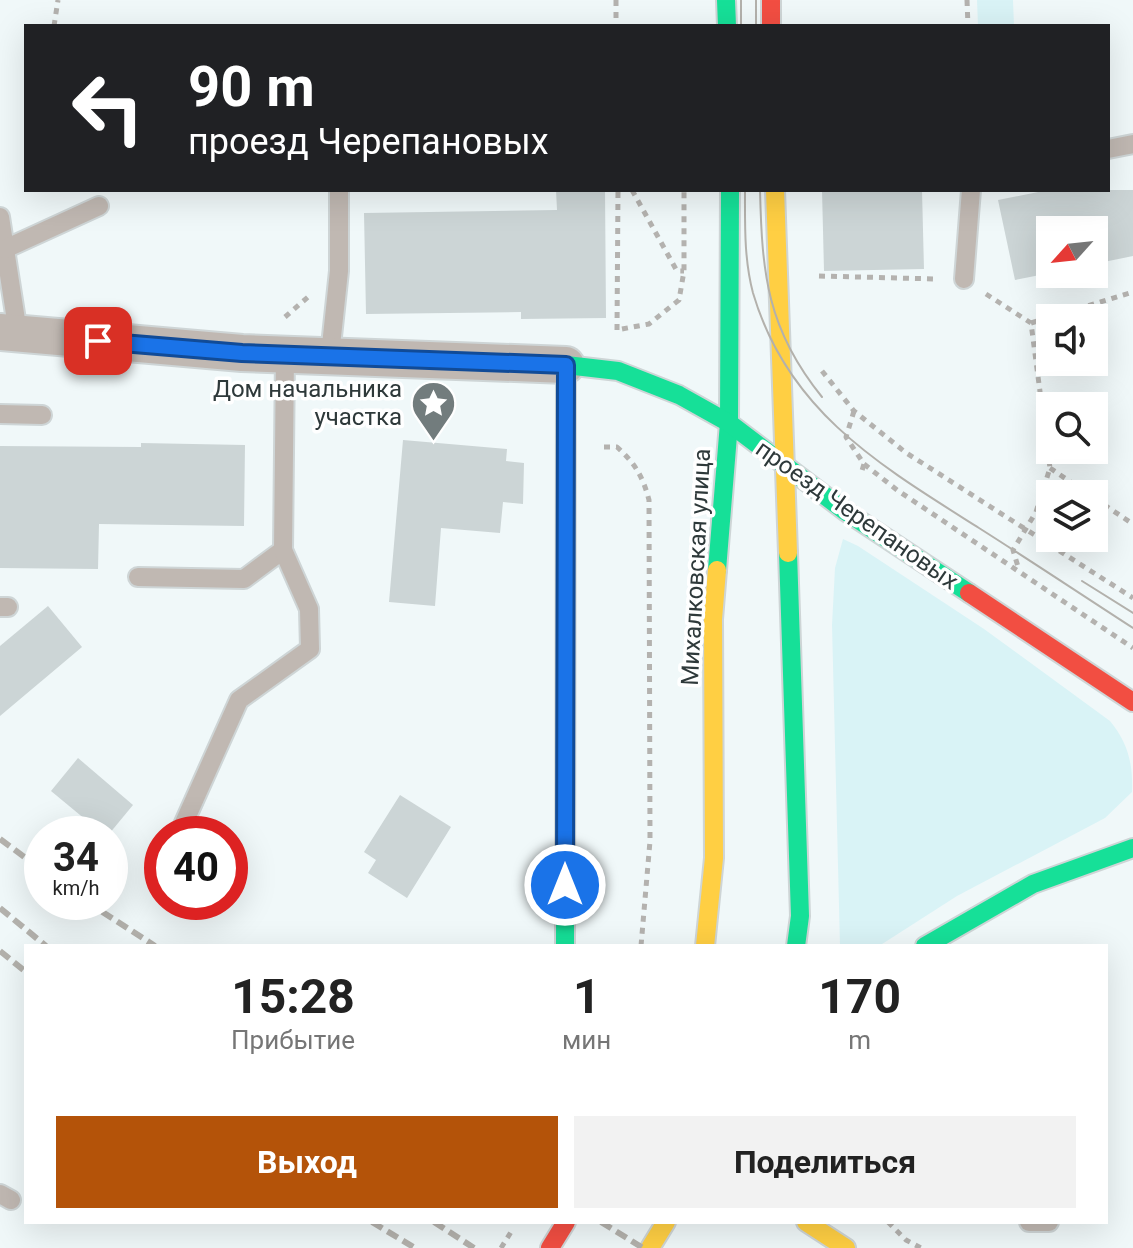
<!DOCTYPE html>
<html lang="ru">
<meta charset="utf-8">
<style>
body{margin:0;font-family:Roboto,sans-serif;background:#f2f2f2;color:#222;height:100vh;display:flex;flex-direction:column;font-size:30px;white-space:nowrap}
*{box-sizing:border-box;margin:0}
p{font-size:26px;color:#767676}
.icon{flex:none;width:44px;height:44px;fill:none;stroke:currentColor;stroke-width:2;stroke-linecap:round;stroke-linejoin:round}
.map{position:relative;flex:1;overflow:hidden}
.sheet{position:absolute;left:24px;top:944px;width:1084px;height:280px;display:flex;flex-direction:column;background:#fff;border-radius:0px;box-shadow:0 8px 32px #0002}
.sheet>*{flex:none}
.banner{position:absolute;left:24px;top:24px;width:1086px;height:168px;border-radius:0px;box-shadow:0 8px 32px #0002;background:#202124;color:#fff;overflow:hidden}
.needle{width:52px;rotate:243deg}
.buttons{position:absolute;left:1036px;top:216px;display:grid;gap:16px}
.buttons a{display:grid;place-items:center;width:72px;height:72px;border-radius:0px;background:#fff;box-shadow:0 8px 32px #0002;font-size:40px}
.speed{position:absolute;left:24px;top:816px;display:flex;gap:16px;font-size:40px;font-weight:700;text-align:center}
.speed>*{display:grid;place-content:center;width:104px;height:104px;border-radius:50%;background:#fff;box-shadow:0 8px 32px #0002;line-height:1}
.speed small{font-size:20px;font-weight:400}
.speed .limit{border:12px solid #d22;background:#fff;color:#111}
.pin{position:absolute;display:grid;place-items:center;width:68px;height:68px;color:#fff;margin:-34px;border-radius:16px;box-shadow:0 4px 12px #0006}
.me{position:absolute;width:88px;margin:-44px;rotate:0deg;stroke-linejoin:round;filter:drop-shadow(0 0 6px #0008)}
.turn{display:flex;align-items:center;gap:28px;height:168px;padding:0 32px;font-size:36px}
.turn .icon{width:104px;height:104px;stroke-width:2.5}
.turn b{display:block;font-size:56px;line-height:68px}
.eta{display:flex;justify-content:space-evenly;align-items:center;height:136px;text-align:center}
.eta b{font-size:48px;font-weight:700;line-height:56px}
.action{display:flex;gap:16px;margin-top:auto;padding:16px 32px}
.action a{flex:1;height:92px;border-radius:0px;background:#b45309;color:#fff;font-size:32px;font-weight:700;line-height:92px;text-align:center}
.action a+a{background:#f2f2f2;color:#222}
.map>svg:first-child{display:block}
.green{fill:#d9f3f6}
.building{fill:#ccd5d6}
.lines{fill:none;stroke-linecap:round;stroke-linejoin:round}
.lane-casing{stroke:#ced5d6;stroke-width:22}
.street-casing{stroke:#ced5d6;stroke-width:40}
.fast-casing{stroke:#ced5d6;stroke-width:22}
.slow-casing{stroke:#ced5d6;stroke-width:22}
.jam-casing{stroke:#ced5d6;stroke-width:22}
.path{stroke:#b4b2af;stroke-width:5;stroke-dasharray:6 6;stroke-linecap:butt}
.lane{stroke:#c0b8b2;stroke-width:18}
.street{stroke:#c0b8b2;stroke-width:36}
.fast{stroke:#16e098;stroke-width:18}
.slow{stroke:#ffcf43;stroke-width:18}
.jam{stroke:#f24e42;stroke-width:18}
.tram{stroke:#b3b1ac;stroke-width:2}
.rail{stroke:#b3b1ac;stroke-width:6;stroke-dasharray:12 6;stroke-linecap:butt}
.route-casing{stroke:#114b97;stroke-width:20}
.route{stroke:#1a73e8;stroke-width:14}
.labels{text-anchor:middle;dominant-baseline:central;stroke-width:7;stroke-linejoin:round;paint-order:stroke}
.poi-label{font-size:24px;fill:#2e393a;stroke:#fff;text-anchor:end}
.street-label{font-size:24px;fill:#2e393a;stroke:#fff}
</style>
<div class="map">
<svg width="1133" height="1248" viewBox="0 0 1133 1248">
<rect width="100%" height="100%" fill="#f0f8f9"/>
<g class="green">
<polygon points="977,0 1013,0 1014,26 978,26"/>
<path d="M843,539L858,546L984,629L1110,721C1128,743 1133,763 1132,792L1105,818L957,896L879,946H840L832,625L835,568Z"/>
</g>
<g class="building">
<polygon points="556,190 605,190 606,318 521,319 521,312 366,314 364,213 557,210"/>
<polygon points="822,190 922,190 924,269 824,271"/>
<polygon points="1048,190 1133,190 1133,256 1094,264 1094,230 1050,230 1050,273 1015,280 998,200"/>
<polygon points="403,440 507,449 506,461 524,463 523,504 503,502 500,533 441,528 435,606 389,602"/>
<polygon points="141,443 245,445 244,526 99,524 98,569 0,568 0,446 141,447"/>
<polygon points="48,606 82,647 0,716 0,646"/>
<polygon points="78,758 133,805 109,834 103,834 51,791"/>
<polygon points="400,795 451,827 407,898 368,873 376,860 364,852"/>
</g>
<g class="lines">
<defs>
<g id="lane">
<polyline points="1108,149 1133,144"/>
<polyline points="0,217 18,333"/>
<polyline points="5,249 99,206"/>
<polyline points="964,279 971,190"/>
<polyline points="330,355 339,271 339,190"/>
<polyline points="0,414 42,415"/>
<polyline points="138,577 244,579 283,550"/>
<polyline points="0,607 8,607"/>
<polyline points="179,834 239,700 310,649 309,609 283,550 285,354"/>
<polyline points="0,1194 11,1200"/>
<polyline points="1029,1222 1049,1222"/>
</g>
<polyline id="street" points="0,332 242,353 566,365"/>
<g id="fast">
<polyline points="726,0 727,26"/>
<polyline points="788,553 800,916 796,946"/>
<polyline points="717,570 729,423 730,190"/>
<polyline points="565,946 566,365 618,371 679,395 729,423 845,511 969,593"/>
<polyline points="925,946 1033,884 1133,848"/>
</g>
<g id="slow">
<polyline points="775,190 788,553"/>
<polyline points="705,946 714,858 713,619 717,570"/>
<polyline points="806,1222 846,1248"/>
<polyline points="650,1248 666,1222"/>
</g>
<g id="jam">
<polyline points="771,0 771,26"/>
<polyline points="969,593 1133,702"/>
<polyline points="550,1248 566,1222"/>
</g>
</defs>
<use href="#lane" class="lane-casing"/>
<use href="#street" class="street-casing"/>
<use href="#fast" class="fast-casing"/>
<use href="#slow" class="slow-casing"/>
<use href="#jam" class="jam-casing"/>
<g class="path">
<polyline points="616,0 616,26"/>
<polyline points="967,0 968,26"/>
<polyline points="54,26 58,0"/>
<polyline points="632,190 677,271 684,271"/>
<polyline points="819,276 937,279"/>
<polyline points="986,294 1031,323 1050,468 1036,512 1013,550 1019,570"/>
<polyline points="285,317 308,297"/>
<polyline points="1031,323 1133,292"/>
<polyline points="622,329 649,324 679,300 684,271 684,190"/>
<polyline points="617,330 618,190"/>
<polyline points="822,371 854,411 905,452 1133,598"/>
<polyline points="854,411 846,437 864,464 861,474"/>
<path d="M604,447H617C635,463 643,477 649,500L650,841L641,946"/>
<polyline points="864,464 897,490 1133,648"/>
<polyline points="1050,468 1088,494"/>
<polyline points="1094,498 1133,524"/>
<polyline points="888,1222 906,1240 921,1248"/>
<polyline points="501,1248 511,1232"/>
</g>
<use href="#lane" class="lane"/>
<use href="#street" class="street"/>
<use href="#fast" class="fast"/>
<use href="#slow" class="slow"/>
<use href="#jam" class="jam"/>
<g class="tram">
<polyline points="741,0 741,26"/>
<polyline points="756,0 756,26"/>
<path d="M745,190C745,225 744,259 753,293C788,412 881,466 979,528C1031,561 1082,595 1133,628"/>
<path d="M760,190C762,274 767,329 822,397"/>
<polyline points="1082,581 1133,613"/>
</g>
<g class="rail">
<polyline points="0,839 42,870"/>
<polyline points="87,902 155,946"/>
<polyline points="0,908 46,946"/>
<polyline points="0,951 26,972"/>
<polyline points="372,1222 415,1248"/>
<polyline points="434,1222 474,1248"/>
<polyline points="601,1222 643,1248"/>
</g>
</g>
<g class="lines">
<defs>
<polyline id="route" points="98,341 242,353 566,365 565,885"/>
</defs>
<use href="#route" class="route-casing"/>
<use href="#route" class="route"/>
</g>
<defs>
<symbol id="sight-pin" viewBox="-11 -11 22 30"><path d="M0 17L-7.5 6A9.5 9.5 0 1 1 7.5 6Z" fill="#727c7d" stroke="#fff"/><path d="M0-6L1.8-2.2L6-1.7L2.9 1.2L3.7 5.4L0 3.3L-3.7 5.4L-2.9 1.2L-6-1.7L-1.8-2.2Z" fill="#fff"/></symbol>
</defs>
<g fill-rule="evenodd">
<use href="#sight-pin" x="408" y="378" width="51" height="69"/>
</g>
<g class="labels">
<g class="poi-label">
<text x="402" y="389">Дом начальника<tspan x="402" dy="28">участка</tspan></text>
</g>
<g class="street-label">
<text transform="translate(857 515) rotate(35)">проезд Черепановых</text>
<text transform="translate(696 567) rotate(-87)">Михалковская улица</text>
</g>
</g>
</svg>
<div class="buttons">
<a><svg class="needle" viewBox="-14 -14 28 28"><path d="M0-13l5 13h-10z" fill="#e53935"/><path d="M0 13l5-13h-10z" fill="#767676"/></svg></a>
<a><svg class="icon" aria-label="sound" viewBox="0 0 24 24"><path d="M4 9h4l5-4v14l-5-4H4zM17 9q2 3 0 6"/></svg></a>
<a><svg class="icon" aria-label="search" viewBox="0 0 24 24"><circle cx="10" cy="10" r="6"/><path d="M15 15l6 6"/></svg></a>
<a><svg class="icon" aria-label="layers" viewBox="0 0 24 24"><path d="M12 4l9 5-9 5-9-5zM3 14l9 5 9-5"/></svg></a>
</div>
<div class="speed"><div>34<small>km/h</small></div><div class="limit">40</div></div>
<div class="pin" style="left:98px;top:341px;background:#d93025"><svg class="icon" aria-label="arrive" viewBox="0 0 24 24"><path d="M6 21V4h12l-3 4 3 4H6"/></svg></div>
<svg class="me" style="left:565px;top:885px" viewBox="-20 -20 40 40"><circle r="17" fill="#1a73e8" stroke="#fff" stroke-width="3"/><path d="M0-11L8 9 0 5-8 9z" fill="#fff"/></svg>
<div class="banner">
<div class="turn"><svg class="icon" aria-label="left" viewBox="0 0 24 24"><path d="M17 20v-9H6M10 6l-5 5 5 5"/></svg><div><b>90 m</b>проезд Черепановых</div></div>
</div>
<section class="sheet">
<div class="eta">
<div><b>15:28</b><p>Прибытие</p></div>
<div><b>1</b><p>мин</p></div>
<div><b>170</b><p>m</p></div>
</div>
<div class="action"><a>Выход</a><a>Поделиться</a></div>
</section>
</div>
